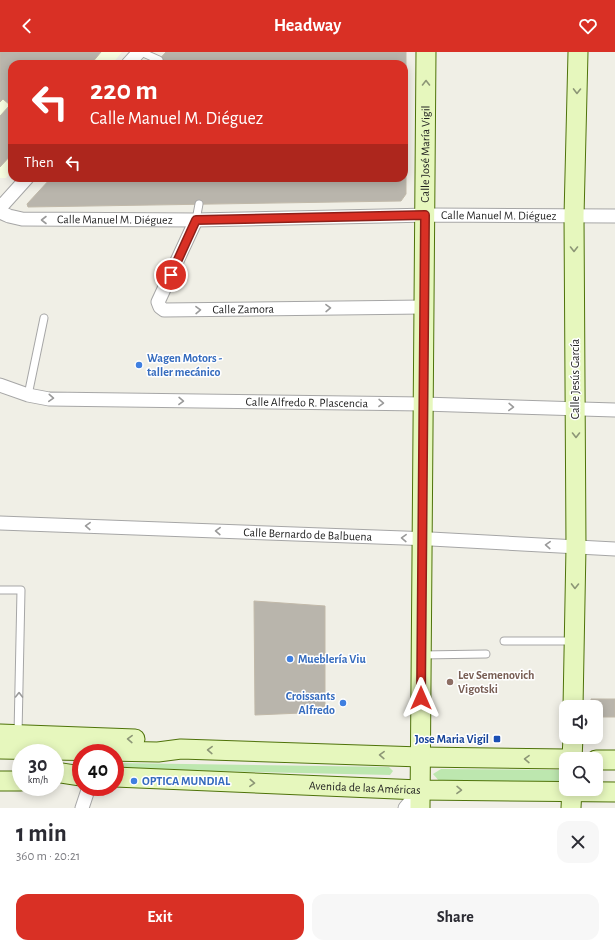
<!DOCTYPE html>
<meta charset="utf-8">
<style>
body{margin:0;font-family:"Alegreya Sans",sans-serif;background:#f7f7f7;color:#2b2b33;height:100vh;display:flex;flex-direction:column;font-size:15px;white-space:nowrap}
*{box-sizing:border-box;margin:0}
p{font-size:13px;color:#7c7c81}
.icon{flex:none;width:22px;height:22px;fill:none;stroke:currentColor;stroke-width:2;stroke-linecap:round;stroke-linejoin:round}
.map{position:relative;height:756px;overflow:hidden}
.drawer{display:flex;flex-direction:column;background:#fff;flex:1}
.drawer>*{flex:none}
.hud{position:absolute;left:8px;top:8px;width:400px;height:122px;border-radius:12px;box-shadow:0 2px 10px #0003;background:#d93025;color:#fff;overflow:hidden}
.fabs{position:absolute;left:559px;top:648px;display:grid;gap:8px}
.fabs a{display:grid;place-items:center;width:44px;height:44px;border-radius:8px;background:#fff;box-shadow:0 2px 10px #0003;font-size:20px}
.speed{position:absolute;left:12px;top:692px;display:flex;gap:8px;font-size:20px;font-weight:700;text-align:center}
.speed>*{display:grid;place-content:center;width:52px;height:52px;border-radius:50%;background:#fff;box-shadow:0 2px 10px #0003;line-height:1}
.speed small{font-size:10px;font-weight:400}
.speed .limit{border:6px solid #d22;background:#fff;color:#111}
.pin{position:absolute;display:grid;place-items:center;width:34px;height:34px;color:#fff;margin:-17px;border:2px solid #fff;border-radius:50%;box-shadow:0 1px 4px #0007}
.me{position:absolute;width:44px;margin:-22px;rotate:0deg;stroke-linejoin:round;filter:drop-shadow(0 0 3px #0008)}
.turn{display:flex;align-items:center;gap:14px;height:84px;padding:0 16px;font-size:18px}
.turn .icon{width:52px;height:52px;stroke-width:2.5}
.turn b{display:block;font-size:28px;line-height:34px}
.then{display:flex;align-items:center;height:38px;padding:0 16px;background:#0003;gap:8px;font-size:15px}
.round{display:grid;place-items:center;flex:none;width:42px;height:42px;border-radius:12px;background:#f7f7f7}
.overview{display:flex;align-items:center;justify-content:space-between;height:68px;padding:0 16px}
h1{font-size:24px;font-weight:600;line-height:30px}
.action{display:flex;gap:8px;margin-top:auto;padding:8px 16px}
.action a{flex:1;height:46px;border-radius:12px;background:#d93025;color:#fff;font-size:16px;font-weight:600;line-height:46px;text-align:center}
.action a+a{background:#f7f7f7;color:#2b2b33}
header{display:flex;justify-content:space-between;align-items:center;height:52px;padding:0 16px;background:#d93025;color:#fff;font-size:18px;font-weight:600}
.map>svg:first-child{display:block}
.education{fill:#f7fee1}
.grass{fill:#bde7af}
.building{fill:#b9b5ac;stroke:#c1b9a9}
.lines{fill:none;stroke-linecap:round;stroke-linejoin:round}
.lane-casing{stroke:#a6a6a6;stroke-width:9}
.street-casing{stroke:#a6a6a6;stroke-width:15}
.secondary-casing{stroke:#4f730a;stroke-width:21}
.lane{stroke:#fff;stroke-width:7}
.street{stroke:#fff;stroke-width:13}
.secondary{stroke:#e6f7bd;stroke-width:19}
.oneway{stroke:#8c9676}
.oneway2{stroke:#9a9a9a}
.route-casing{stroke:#8d1f18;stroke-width:10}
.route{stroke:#d93025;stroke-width:7}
.shop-dot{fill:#3f7fe0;stroke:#fff;stroke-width:1.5}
.education-dot{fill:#8d6e63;stroke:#fff;stroke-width:1.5}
.transit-dot{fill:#1a4fb4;stroke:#fff;stroke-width:1.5}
.labels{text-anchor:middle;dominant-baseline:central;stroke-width:3;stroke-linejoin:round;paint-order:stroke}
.street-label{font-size:12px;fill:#1f1f1f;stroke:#fff}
.shop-label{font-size:12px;font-weight:bold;fill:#366cbe;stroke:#fff;text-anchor:start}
.education-label{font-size:12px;font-weight:bold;fill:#785e54;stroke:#fff;text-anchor:start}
.transit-label{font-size:12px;font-weight:bold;fill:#164399;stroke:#fff;text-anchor:end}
</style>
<header><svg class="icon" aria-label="back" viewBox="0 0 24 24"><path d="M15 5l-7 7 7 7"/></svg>Headway<svg class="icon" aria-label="heart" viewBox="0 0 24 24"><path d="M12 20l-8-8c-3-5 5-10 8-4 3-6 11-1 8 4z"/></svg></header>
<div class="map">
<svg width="615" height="756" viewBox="0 0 615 756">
<rect width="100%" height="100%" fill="#f0efe6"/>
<polygon class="education" points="0,0 122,0 112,12 12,12 12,119 6,126 0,126"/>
<g class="grass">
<polygon points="115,711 389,715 393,719 390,723 115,717"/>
<polygon points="441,717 560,718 564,725 560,732 440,730 433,722"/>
</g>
<g class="building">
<polygon points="0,0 101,0 91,12 12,12 12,102 0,115 0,64 10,53 3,47 0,50"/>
<polygon points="166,0 406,0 406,142 401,149 28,155 27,152 51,126 404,126 404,12 155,12"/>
<polygon points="254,549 325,554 325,660 255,663"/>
<polygon points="591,647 615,647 615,665 596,665 596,655 591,655"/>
</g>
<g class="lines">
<defs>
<g id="lane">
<polyline points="141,0 159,8"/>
<polyline points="196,168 199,152"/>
<polyline points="28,343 44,266"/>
<polyline points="0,538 21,538 18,682"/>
<polyline points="504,589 574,589"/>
<polyline points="422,603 486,602"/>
</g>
<g id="street">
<polyline points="128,12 139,0"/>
<polyline points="0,156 27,126"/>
<path id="s1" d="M0,160L9,164L22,167L196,168L430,163L615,164"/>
<path id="s2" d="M196,168L158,250L160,255L164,258L424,255"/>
<path id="s3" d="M0,333L28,343L49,347L423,352L615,358"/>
<path id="s4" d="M0,471L431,487L615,497"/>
<polyline points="82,756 89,735"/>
<polyline points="405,756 420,738"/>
</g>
<g id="secondary">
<polyline points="573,655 576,495 574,164 578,0"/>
<polyline points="0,682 135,687"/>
<polyline points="0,697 158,700 181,697 421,705 566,707"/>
<polyline points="572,707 573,685"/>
<polyline points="596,708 615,708"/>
<polyline points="55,720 81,724"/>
<path id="s5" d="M115,725L420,738L615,740"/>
<polyline points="0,729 21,729"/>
<path id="s6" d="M420,756L426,0"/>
<polyline points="571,756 572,737"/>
</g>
</defs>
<use href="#lane" class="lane-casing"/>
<use href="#street" class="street-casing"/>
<use href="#secondary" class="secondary-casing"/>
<use href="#lane" class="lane"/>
<use href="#street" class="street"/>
<use href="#secondary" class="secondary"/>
</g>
<defs><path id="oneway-chevron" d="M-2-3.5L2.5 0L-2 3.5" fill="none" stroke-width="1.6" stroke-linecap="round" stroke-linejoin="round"/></defs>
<g class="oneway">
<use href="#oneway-chevron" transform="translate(426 31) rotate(-90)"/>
<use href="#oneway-chevron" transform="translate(577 39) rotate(91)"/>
<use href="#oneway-chevron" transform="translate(574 197) rotate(90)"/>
<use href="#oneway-chevron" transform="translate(576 383) rotate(90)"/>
<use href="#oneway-chevron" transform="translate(575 534) rotate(91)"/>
<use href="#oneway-chevron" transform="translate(130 687) rotate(-178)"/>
<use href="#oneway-chevron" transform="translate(210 698) rotate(-178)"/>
<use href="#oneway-chevron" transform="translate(382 703) rotate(-178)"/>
<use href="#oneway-chevron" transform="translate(527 707) rotate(-179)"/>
<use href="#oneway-chevron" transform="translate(252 731) rotate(3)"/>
<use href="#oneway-chevron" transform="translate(459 738) rotate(1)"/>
</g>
<g class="oneway2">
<use href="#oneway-chevron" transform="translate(44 168) rotate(-180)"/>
<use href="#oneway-chevron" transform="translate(328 256) rotate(-1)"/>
<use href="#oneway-chevron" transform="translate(198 258) rotate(-1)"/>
<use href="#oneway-chevron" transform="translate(51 346) rotate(4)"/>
<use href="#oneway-chevron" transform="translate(181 349) rotate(1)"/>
<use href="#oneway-chevron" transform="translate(381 351) rotate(1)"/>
<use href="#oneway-chevron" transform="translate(511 355) rotate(2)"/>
<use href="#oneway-chevron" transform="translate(88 474) rotate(-178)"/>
<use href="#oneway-chevron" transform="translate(218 479) rotate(-178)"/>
<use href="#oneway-chevron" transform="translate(404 486) rotate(-178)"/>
<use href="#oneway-chevron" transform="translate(548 493) rotate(-177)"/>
<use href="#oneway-chevron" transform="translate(19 643) rotate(-89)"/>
</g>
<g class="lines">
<defs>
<polyline id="route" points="171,223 196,168 425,163 421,646"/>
</defs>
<use href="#route" class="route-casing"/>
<use href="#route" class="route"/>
</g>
<g class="shop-dot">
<circle cx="139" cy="313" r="4"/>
<circle cx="290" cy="607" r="4"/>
<circle cx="343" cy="651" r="4"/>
<circle cx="134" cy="729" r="4"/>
</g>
<circle class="education-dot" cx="450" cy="630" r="4"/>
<rect class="transit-dot" x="493" y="683" width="8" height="8" rx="2"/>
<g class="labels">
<g class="street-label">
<text stroke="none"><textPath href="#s6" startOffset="654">Calle José María Vigil</textPath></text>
<text stroke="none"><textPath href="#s1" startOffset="500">Calle Manuel M. Diéguez</textPath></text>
<text stroke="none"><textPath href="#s1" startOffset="116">Calle Manuel M. Diéguez</textPath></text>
<text stroke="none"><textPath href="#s2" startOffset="180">Calle Zamora</textPath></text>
<text transform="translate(575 327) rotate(-90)">Calle Jesús García</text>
<text stroke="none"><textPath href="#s3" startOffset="309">Calle Alfredo R. Plascencia</textPath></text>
<text stroke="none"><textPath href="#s4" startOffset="308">Calle Bernardo de Balbuena</textPath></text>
<text stroke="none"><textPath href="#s5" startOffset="250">Avenida de las Américas</textPath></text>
</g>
<g class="shop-label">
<text x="147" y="306">Wagen Motors -<tspan x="147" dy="14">taller mecánico</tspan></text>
<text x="298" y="607">Mueblería Viu</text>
<text x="335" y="644" text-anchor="end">Croissants<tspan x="335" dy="14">Alfredo</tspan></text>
<text x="142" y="729">OPTICA MUNDIAL</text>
</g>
<g class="education-label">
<text x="458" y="623">Lev Semenovich<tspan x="458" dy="14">Vigotski</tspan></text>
</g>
<g class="transit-label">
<text x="489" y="687">Jose Maria Vigil</text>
</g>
</g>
</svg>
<div class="fabs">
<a><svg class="icon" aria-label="sound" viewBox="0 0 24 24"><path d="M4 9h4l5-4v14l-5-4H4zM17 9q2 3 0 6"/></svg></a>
<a><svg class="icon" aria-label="search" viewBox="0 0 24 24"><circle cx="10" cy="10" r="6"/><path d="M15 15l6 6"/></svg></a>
</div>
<div class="speed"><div>30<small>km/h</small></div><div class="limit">40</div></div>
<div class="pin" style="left:171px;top:223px;background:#d93025"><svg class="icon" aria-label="arrive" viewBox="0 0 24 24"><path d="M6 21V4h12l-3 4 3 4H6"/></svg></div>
<svg class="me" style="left:421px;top:646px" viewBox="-20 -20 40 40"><path d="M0-17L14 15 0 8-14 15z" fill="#d93025" stroke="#fff" stroke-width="4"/></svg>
<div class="hud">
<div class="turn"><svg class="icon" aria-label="left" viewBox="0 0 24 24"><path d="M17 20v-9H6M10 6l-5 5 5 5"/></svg><div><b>220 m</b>Calle Manuel M. Diéguez</div></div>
<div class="then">Then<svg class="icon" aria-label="left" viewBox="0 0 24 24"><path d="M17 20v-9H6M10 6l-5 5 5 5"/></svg></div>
</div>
</div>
<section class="drawer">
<div class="overview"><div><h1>1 min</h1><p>360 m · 20:21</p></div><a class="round"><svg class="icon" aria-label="close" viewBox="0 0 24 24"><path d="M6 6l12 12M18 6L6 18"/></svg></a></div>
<div class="action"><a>Exit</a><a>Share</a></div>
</section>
